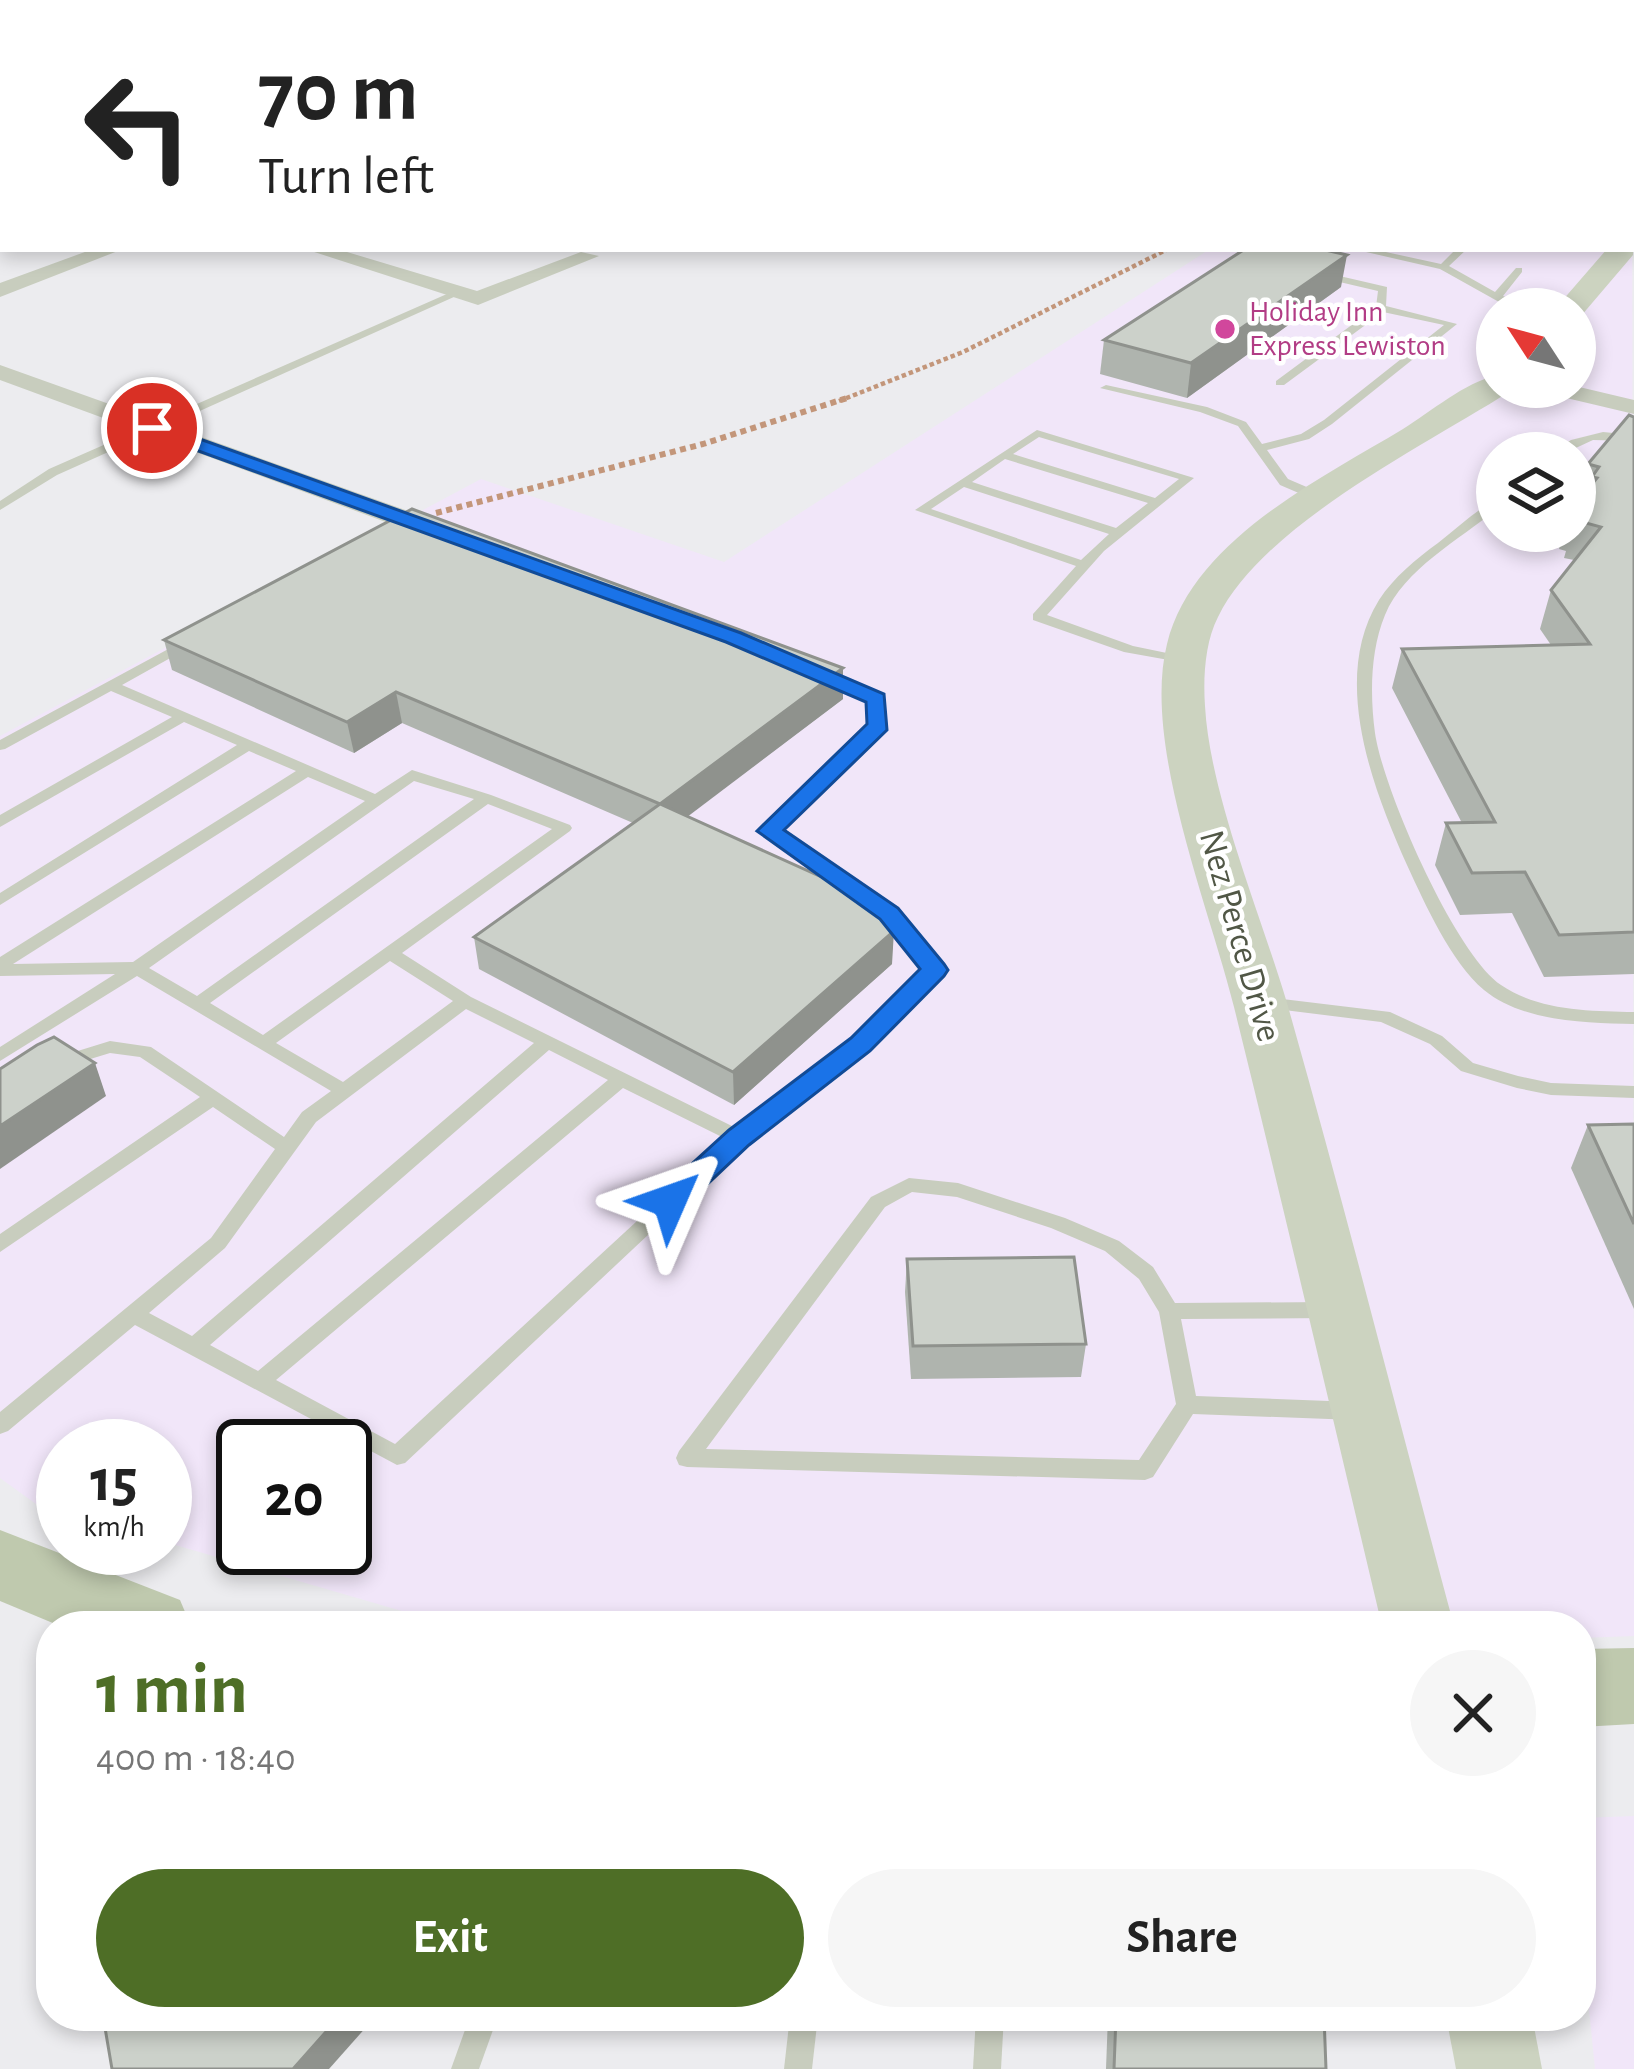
<!DOCTYPE html>
<meta charset="utf-8">
<style>
body{margin:0;font-family:"Alegreya Sans",sans-serif;background:#f6f6f6;color:#222;height:100vh;display:flex;flex-direction:column;font-size:45px;white-space:nowrap}
*{box-sizing:border-box;margin:0}
p{font-size:39px;color:#767676}
.icon{flex:none;width:66px;height:66px;fill:none;stroke:currentColor;stroke-width:2;stroke-linecap:round;stroke-linejoin:round}
.map{position:relative;flex:1;overflow:hidden}
.sheet{position:absolute;left:36px;top:1611px;width:1560px;height:420px;display:flex;flex-direction:column;background:#fff;border-radius:48px;box-shadow:0 6px 18px #0003}
.sheet>*{flex:none}
.guide{position:absolute;left:0px;top:0px;width:1635px;height:252px;box-shadow:0 6px 18px #0003;background:#fff;color:#222;overflow:hidden}
.needle{width:78px;rotate:306deg}
.buttons{position:absolute;left:1476px;top:288px;display:grid;gap:24px}
.buttons a{display:grid;place-items:center;width:120px;height:120px;border-radius:50%;background:#fff;box-shadow:0 6px 18px #0003;font-size:60px}
.speed{position:absolute;left:36px;top:1419px;display:flex;gap:24px;font-size:60px;font-weight:700;text-align:center}
.speed>*{display:grid;place-content:center;width:156px;height:156px;border-radius:50%;background:#fff;box-shadow:0 6px 18px #0003;line-height:1}
.speed small{font-size:30px;font-weight:400}
.speed .limit{border:6px solid #111;border-radius:18px;background:#fff;color:#111}
.pin{position:absolute;display:grid;place-items:center;width:102px;height:102px;color:#fff;margin:-51px;border:6px solid #fff;border-radius:50%;box-shadow:0 3px 12px #0007}
.me{position:absolute;width:132px;margin:-66px;rotate:47deg;stroke-linejoin:round;filter:drop-shadow(0 0 9px #0008)}
.turn{display:flex;align-items:center;gap:42px;height:252px;padding:0 60px;font-size:54px}
.turn .icon{width:156px;height:156px;stroke-width:2.5}
.turn b{display:block;font-size:84px;line-height:102px}
.round{display:grid;place-items:center;flex:none;width:126px;height:126px;border-radius:63px;background:#f6f6f6}
.head{display:flex;align-items:center;justify-content:space-between;height:204px;padding:0 60px}
h1{font-size:72px;font-weight:600;line-height:90px;color:#4e6e26}
.cta{display:flex;gap:24px;margin-top:auto;padding:24px 60px}
.cta a{flex:1;height:138px;border-radius:72px;background:#4e6e26;color:#fff;font-size:48px;font-weight:600;line-height:138px;text-align:center}
.cta a+a{background:#f6f6f6;color:#222}
.map>svg:first-child{display:block}
.commercial{fill:#f1e6f9;fill-rule:evenodd}
.lines{fill:none;stroke-linecap:round;stroke-linejoin:round}
.path-far1{stroke:#c3967a;stroke-width:4.5;stroke-dasharray:4.5 3;stroke-linecap:butt}
.path{stroke:#c3967a;stroke-width:6;stroke-dasharray:6 4.5;stroke-linecap:butt}
.lane{fill:#c8cdbe;fill-rule:evenodd}
.street{fill:#c8cdbe;fill-rule:evenodd}
.secondary{fill:#ccd3c0;fill-rule:evenodd}
.primary{fill:#bfc9ae;fill-rule:evenodd}
.wall{fill:#afb4ae}
.shaded-wall{fill:#8f928d}
.building{fill:#ccd1ca;stroke:#8f928d;stroke-width:3}
.route{fill:#1a73e8;stroke:#114b97;stroke-width:3}
.hotel-dot{fill:#d1479c;stroke:#fff;stroke-width:4.5}
.labels{text-anchor:middle;dominant-baseline:central;stroke-width:9;stroke-linejoin:round;paint-order:stroke}
.far-hotel-label{font-size:30px;fill:#b23c85;stroke:#fff;text-anchor:start}
.street-label{font-size:36px;fill:#515746;stroke:#fff}
</style>
<div class="map">
<svg width="1634" height="2069" viewBox="0 0 1634 2069">
<rect width="100%" height="100%" fill="#ececef"/>
<g class="commercial">
<path d="M1632,27L1634,1636L1581,1638V1626H806L419,1616L165,1542V1446H63V1512L36,1504L0,1478V736L481,479L724,562L1210,249H1632ZM1497,309H1575V387H1497ZM1497,453H1575V531H1497ZM243,1446H345V1548H243Z"/>
<polygon points="1634,1816 1634,2069 1595,2069 1581,1930 1581,1818"/>
</g>
<g class="lines">
<polyline class="path-far1" points="839,401 963,352 1168,249"/>
<polyline class="path" points="436,513 703,444 847,398"/>
<g class="lane">
<rect x="1632" y="34" width="2" height="4"/>
<rect x="1632" y="102" width="2" height="5"/>
<rect x="1632" y="120" width="2" height="5"/>
<polygon points="1634,157 1634,164 1632,165 1632,158"/>
<polygon points="1632,224 1634,225 1634,231 1632,230"/>
<polygon points="1353,249 1372,249 1441,264 1456,249 1467,249 1449,266 1495,292 1516,268 1522,268 1522,272 1503,296 1537,309 1508,307 1440,269"/>
<polygon points="1318,271 1387,287 1386,306 1457,324 1332,424 1309,439 1267,450 1288,479 1323,494 1323,500 1315,500 1280,485 1238,426 1200,412 1100,388 1106,385 1207,407 1246,422 1262,444 1301,434 1324,420 1444,325 1383,312 1284,385 1276,385 1276,381 1376,307 1378,291 1314,276 1314,272"/>
<polygon points="456,290 465,292 57,475 0,510 0,501 49,469"/>
<path d="M1037,430L1194,478L1104,551L1047,615L1133,646L1191,658V664L1124,652L1033,620V614L1076,566L915,510ZM1039,437L1179,479L1155,498L1013,454ZM1005,459L1148,503L1116,528L972,482ZM964,487L1109,534L1081,560L931,509Z"/>
<polygon points="1603,432 1634,435 1634,441 1593,440 1565,453 1551,453 1571,440"/>
<path d="M1497,499V509C1459,540 1404,569 1385,615C1370,651 1370,696 1375,733C1383,789 1455,954 1501,985C1539,1011 1590,1011 1634,1012V1024C1586,1023 1523,1022 1484,990C1451,962 1425,904 1407,865C1373,789 1330,679 1379,600C1394,577 1416,559 1438,543C1457,528 1476,510 1497,499Z"/>
<path d="M185,640L190,641V647L122,685L375,794L412,770L491,795L570,825L572,828L570,831L402,953L471,997L738,1129L855,1041L925,970L883,918L761,831L872,724L870,700L815,677V671H825L884,698V728L779,830L895,910L944,970L867,1049L746,1143L405,1463L397,1465L135,1325L8,1431L0,1434V1412L211,1238L275,1149L213,1107L0,1252V1234L200,1097L140,1057L110,1053L61,1068L52,1062L55,1058L110,1041L151,1047L284,1137L302,1112L331,1091L137,976L0,1061V1047L115,974L0,976V957L296,771L249,751L0,905V893L237,745L184,722L0,827V815L172,717L111,691L5,749L0,750V740ZM308,777L365,801L133,962L13,964ZM414,781L474,799L197,996L149,968ZM488,804L552,829L263,1035L210,1003ZM390,961L453,1001L343,1082L276,1043ZM466,1009L534,1043L192,1336L149,1313L225,1248L316,1122ZM549,1050L608,1080L258,1371L210,1345ZM623,1088L726,1139L395,1444L276,1380Z"/>
<polygon points="1265,997 1390,1012 1442,1036 1473,1063 1518,1076 1551,1083 1634,1086 1634,1098 1551,1095 1517,1088 1461,1071 1430,1044 1381,1022 1259,1007 1256,1003"/>
<path d="M909,1178L958,1183L1065,1218L1119,1241L1153,1267L1175,1303L1328,1302L1335,1304L1338,1310L1335,1316L1328,1318L1181,1319L1196,1396L1355,1402L1363,1405L1366,1411L1363,1417L1355,1420L1193,1414L1153,1477L1145,1480L687,1467L679,1465L676,1458L679,1451L871,1197ZM912,1192L957,1197L1051,1228L1105,1251L1139,1279L1159,1312L1176,1404L1139,1460L706,1449L885,1207Z"/>
<polygon points="470,2016 498,2016 479,2069 451,2069"/>
<polygon points="790,2016 818,2016 812,2069 784,2069"/>
<polygon points="976,2016 1004,2016 1001,2069 973,2069"/>
</g>
<g class="street">
<polygon points="796,0 818,0 794,3"/>
<polygon points="3,31 3,41 0,42 0,32"/>
<polygon points="93,249 123,249 0,297 0,283"/>
<polygon points="305,249 337,249 477,291 581,252 599,256 478,305"/>
<polygon points="0,365 422,516 426,522 422,528 402,528 0,380"/>
<polygon points="1575,386 1634,400 1634,414 1541,392 1538,387"/>
</g>
<g class="secondary">
<polygon points="1633,243 1633,255 1581,316 1575,317 1575,309 1555,309 1607,249 1632,249"/>
<path d="M1497,375V387H1512L1509,392C1422,447 1263,525 1218,617C1205,642 1203,678 1205,706C1210,795 1261,915 1287,1003C1346,1210 1398,1418 1454,1626H1382C1333,1420 1285,1213 1234,1007C1209,906 1142,744 1167,644C1192,541 1320,479 1403,429C1432,411 1464,383 1497,375Z"/>
<polygon points="1446,2016 1532,2016 1542,2069 1456,2069"/>
</g>
<g class="primary">
<polygon points="0,1530 180,1600 191,1626 60,1626 0,1601"/>
<polygon points="1634,1648 1634,1724 1581,1727 1581,1649"/>
</g>
</g>
<g class="wall">
<polygon points="1341,287 1187,398 1100,374 1104,340"/>
<polygon points="1634,417 1634,974 1544,977 1512,913 1460,915 1435,865 1446,823 1462,823 1392,688 1402,649 1551,645 1540,629 1551,590 1574,560 1564,558 1566,551 1559,549 1564,531 1575,531 1575,505 1578,501 1588,464"/>
<polygon points="164,640 843,699 687,816 892,964 734,1105 479,969 474,937 633,823 402,723 354,753 172,670"/>
<polygon points="1634,1124 1634,1309 1571,1168 1588,1125"/>
<polygon points="907,1259 1086,1344 1081,1377 911,1379 905,1292"/>
<polygon points="1108,2016 1324,2016 1326,2069 1106,2069"/>
</g>
<g class="shaded-wall">
<polygon points="1347,255 1341,287 1187,398 1191,363"/>
<polygon points="843,668 843,699 662,836 660,804"/>
<polygon points="396,692 402,723 354,753 347,722"/>
<polygon points="894,931 892,964 734,1105 733,1072"/>
<polygon points="95,1063 106,1096 0,1169 0,1126"/>
<polygon points="340,2016 365,2016 368,2025 329,2069 293,2069"/>
</g>
<g class="building">
<polygon points="1245,249 1321,249 1347,255 1191,363 1104,340"/>
<polygon points="1629,415 1634,417 1634,932 1559,935 1525,872 1472,873 1446,823 1495,822 1402,649 1590,644 1551,590 1601,527 1575,520 1580,515 1575,513 1575,505 1597,478 1592,477 1599,467 1588,464"/>
<polygon points="412,509 843,668 660,804 396,692 347,722 164,640"/>
<polygon points="660,804 868,898 894,931 733,1072 474,937"/>
<polygon points="54,1037 95,1063 0,1126 0,1069 37,1045"/>
<polygon points="1634,1124 1634,1224 1588,1125"/>
<polygon points="1074,1257 1086,1344 913,1346 907,1259"/>
<polygon points="103,2016 340,2016 293,2069 112,2069"/>
<polygon points="1116,2016 1324,2016 1326,2069 1114,2069"/>
</g>
<polygon class="route" points="146,424 158,424 741,633 884,694 887,730 784,830 898,908 944,964 948,970 944,976 870,1051 749,1145 681,1209 660,1209 656,1201 660,1193 729,1130 851,1038 920,969 880,919 757,831 867,724 866,702 726,642 146,432"/>
<circle class="hotel-dot" cx="1225" cy="329" r="12"/>
<g class="labels">
<g class="far-hotel-label">
<text x="1249" y="312">Holiday Inn<tspan x="1249" dy="34">Express Lewiston</tspan></text>
</g>
<g class="street-label">
<text transform="translate(1240 936) rotate(74)">Nez Perce Drive</text>
</g>
</g>
</svg>
<div class="buttons">
<a><svg class="needle" viewBox="-14 -14 28 28"><path d="M0-13l5 13h-10z" fill="#e53935"/><path d="M0 13l5-13h-10z" fill="#767676"/></svg></a>
<a><svg class="icon" aria-label="layers" viewBox="0 0 24 24"><path d="M12 4l9 5-9 5-9-5zM3 14l9 5 9-5"/></svg></a>
</div>
<div class="speed"><div>15<small>km/h</small></div><div class="limit">20</div></div>
<div class="pin" style="left:152px;top:428px;background:#d93025"><svg class="icon" aria-label="arrive" viewBox="0 0 24 24"><path d="M6 21V4h12l-3 4 3 4H6"/></svg></div>
<svg class="me" style="left:670px;top:1201px" viewBox="-20 -20 40 40"><path d="M0-17L14 15 0 8-14 15z" fill="#1a73e8" stroke="#fff" stroke-width="4"/></svg>
<div class="guide">
<div class="turn"><svg class="icon" aria-label="left" viewBox="0 0 24 24"><path d="M17 20v-9H6M10 6l-5 5 5 5"/></svg><div><b>70 m</b>Turn left</div></div>
</div>
<section class="sheet">
<div class="head"><div><h1>1 min</h1><p>400 m · 18:40</p></div><a class="round"><svg class="icon" aria-label="close" viewBox="0 0 24 24"><path d="M6 6l12 12M18 6L6 18"/></svg></a></div>
<div class="cta"><a>Exit</a><a>Share</a></div>
</section>
</div>
